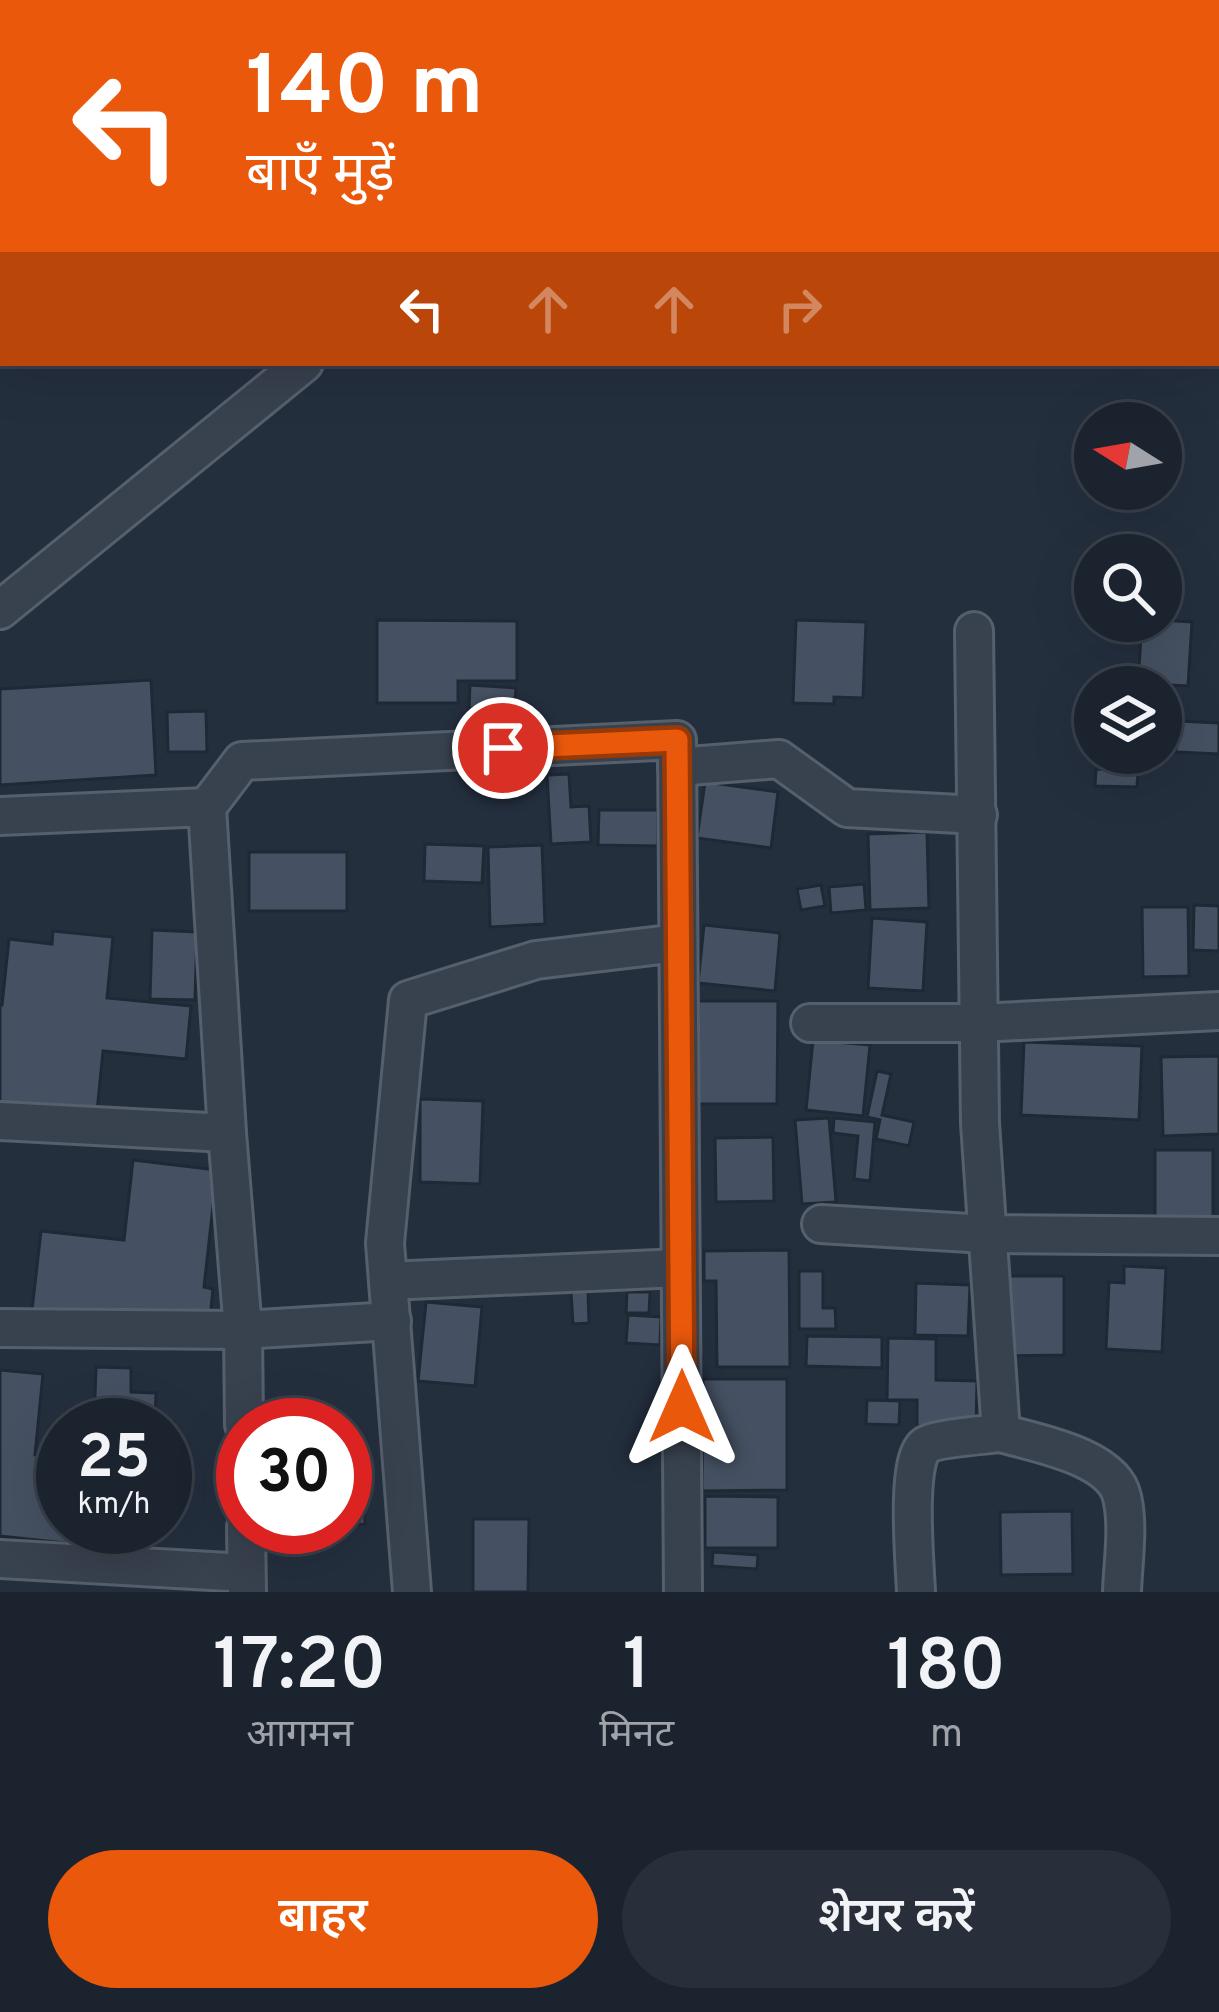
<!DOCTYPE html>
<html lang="hi">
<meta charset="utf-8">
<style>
body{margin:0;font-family:Overpass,"Noto Sans Devanagari",sans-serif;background:#282f3a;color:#f1f3f6;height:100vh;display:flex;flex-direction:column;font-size:45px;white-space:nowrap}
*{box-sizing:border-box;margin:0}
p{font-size:39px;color:#a0a4aa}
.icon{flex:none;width:66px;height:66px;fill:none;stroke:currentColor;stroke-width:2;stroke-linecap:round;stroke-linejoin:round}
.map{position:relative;height:1592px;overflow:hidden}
.details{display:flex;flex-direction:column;background:#1b232e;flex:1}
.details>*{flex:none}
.guide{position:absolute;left:0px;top:0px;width:1221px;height:366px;box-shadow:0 12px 48px #0002,0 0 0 3px #39404a;background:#ea580c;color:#fff;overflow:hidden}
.needle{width:78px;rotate:281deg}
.fabs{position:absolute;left:1074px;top:402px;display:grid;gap:24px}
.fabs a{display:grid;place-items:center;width:108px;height:108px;border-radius:50%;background:#1b232e;box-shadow:0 12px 48px #0002,0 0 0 3px #39404a;font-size:60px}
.speed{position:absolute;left:36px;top:1398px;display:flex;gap:24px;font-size:60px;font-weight:700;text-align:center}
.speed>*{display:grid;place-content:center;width:156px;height:156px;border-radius:50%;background:#1b232e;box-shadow:0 12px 48px #0002,0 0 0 3px #39404a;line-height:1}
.speed small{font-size:30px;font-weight:400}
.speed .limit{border:18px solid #d22;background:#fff;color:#111}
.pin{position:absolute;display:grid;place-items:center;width:102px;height:102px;color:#fff;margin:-51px;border:6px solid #fff;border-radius:50%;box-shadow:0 3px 12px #0007}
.me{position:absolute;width:132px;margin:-66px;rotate:0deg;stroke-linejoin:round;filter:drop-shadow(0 0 9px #0008)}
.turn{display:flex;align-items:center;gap:42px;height:252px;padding:0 48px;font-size:54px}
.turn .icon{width:156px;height:156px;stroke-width:2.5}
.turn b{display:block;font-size:84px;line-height:102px}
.lanes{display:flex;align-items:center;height:114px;padding:0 48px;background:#0003;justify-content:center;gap:60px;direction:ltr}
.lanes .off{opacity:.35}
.eta{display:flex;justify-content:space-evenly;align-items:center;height:204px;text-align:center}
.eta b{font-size:72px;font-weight:600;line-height:84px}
.action{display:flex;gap:24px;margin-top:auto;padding:24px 48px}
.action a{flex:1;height:138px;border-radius:72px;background:#ea580c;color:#fff;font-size:48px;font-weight:600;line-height:138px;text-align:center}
.action a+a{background:#282f3a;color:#f1f3f6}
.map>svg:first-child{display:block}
.building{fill:#455162;stroke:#1f2835;stroke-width:3}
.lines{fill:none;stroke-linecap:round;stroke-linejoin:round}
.minor-casing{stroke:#565f6c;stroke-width:42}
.minor{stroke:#38414e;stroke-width:36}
.route-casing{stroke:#983908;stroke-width:30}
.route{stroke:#ea580c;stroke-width:21}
</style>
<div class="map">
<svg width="1219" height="1592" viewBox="0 0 1219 1592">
<rect width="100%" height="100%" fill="#242f3e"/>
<g class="building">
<polygon points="377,620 517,621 517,681 458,681 458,703 377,703"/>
<polygon points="796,620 866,622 863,698 834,697 834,704 793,703"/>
<polygon points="1161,620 1192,622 1188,686 1138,683 1142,621"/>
<polygon points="151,680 156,775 0,785 0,689"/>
<polygon points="470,685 516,688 514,711 469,708"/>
<polygon points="206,711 207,752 168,752 167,712"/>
<polygon points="1178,721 1219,723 1219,754 1176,752"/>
<polygon points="1096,769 1138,770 1137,787 1095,786"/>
<polygon points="569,774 571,807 589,806 591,842 551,844 547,775"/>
<polygon points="705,782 778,792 771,848 697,838"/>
<polygon points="599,810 658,810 658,846 598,845"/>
<polygon points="927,832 929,908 870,910 868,834"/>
<polygon points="425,844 484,846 482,883 424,881"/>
<polygon points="542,845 545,924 490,927 488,847"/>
<rect x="249" y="852" width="98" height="59"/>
<polygon points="864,884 866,910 831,913 829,887"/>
<polygon points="821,885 825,906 801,910 797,889"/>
<polygon points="1194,905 1219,906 1219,951 1193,950"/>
<polygon points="1142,907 1188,907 1189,976 1143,977"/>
<polygon points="872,918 927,922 923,991 868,988"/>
<polygon points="704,925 780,933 775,991 698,983"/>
<polygon points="152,930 197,932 195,1000 150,999"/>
<polygon points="53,931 113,937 107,998 191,1006 186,1059 103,1051 97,1112 0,1103 0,1005 2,1005 9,939 52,944"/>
<polygon points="698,1001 778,1001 777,1104 698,1104"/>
<polygon points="813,1040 870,1045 863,1116 806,1110"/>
<polygon points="1024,1042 1142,1046 1139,1120 1021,1115"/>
<polygon points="1219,1056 1219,1134 1163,1136 1161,1057"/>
<polygon points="877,1071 891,1074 882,1115 914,1122 909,1146 876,1139 880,1120 867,1117"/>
<polygon points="420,1099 483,1101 480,1184 420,1182"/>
<polygon points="829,1118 836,1202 802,1204 795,1120"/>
<polygon points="834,1118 875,1122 870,1181 854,1179 858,1136 833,1133"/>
<polygon points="773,1137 774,1201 716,1202 715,1138"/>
<rect x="1155" y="1150" width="58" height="75"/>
<polygon points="133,1160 217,1170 204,1287 213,1289 210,1319 143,1322 32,1310 41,1231 124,1240"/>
<polygon points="789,1250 790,1367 717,1367 716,1281 704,1281 704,1251"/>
<polygon points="1124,1266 1166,1268 1162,1352 1106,1349 1109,1282 1124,1283"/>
<polygon points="799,1271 823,1271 823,1308 835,1308 836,1329 799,1329"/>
<polygon points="1007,1276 1064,1276 1064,1355 1007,1356"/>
<polygon points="916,1283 970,1285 968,1336 915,1335"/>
<polygon points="588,1291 589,1323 573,1324 571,1292"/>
<polygon points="627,1292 650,1292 649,1313 626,1313"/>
<polygon points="426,1302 482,1307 475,1386 418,1381"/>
<polygon points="628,1315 661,1317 660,1345 626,1343"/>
<polygon points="807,1336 882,1337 882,1368 806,1366"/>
<polygon points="888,1338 936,1339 936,1380 977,1381 976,1427 917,1426 917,1400 887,1400"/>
<polygon points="96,1367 131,1368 131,1392 156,1393 155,1425 94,1425"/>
<polygon points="0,1370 43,1374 35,1455 63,1458 63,1527 86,1527 84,1545 0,1536"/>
<polygon points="703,1379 787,1379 787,1490 702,1491"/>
<polygon points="867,1400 900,1401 899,1425 866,1424"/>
<polygon points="364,1477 365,1524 345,1525 345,1478"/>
<polygon points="705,1496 778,1497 778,1548 705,1548"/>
<polygon points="1072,1511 1073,1574 1001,1575 1000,1512"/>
<polygon points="473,1519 529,1519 528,1592 473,1592"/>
<polygon points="713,1552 758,1555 757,1569 712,1566"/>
</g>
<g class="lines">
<defs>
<g id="minor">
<polyline points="0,610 304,363"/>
<polyline points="677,767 779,759 847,808 978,815"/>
<polyline points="207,807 242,761 677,740 683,1592"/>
<polyline points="0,816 207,807 227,1133 243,1330 244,1425"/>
<polyline points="810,1023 978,1023 1219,1011"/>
<polyline points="0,1121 227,1133"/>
<polyline points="821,1224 986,1234 1219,1236"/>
<polyline points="388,1281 680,1268"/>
<polyline points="0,1328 243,1330 392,1321"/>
<path d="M1001,1433C1035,1443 1113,1456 1122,1497C1129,1526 1123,1562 1122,1592"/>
<polyline points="246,1527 247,1592"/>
<polyline points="0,1559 246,1573"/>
<polyline points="412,1592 385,1243 408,1000 536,960 678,943"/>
<path d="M916,1592C915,1565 905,1458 926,1445C937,1438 985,1435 1001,1433L980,1123L974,631"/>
</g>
</defs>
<use href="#minor" class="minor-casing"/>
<use href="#minor" class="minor"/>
</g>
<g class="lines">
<defs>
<polyline id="route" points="503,748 677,740 682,1407"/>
</defs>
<use href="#route" class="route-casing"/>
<use href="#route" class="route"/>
</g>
</svg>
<div class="fabs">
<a><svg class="needle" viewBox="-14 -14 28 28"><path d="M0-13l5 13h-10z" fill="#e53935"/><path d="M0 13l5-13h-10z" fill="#a0a4aa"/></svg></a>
<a><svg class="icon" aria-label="search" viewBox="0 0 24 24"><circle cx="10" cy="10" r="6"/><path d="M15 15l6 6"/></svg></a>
<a><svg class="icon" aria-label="layers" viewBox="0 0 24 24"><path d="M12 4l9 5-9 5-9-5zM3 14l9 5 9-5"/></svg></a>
</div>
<div class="speed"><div>25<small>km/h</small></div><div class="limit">30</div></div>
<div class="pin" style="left:503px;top:748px;background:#d93025"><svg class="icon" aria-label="arrive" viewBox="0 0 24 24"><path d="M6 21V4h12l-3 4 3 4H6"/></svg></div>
<svg class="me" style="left:682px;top:1407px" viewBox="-20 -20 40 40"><path d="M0-17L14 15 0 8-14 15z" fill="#ea580c" stroke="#fff" stroke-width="4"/></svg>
<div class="guide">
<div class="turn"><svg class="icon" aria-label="left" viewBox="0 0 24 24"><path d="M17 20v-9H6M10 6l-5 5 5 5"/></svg><div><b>140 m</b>बाएँ मुड़ें</div></div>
<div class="lanes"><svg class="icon" aria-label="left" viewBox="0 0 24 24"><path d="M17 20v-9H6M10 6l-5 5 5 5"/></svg><svg class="icon off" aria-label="ahead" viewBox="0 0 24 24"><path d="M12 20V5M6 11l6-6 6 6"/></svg><svg class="icon off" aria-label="ahead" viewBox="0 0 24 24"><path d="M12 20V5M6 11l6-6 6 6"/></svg><svg class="icon off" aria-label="right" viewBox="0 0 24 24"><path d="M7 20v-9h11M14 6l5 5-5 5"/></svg></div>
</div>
</div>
<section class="details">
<div class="eta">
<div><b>17:20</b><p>आगमन</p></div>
<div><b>1</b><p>मिनट</p></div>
<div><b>180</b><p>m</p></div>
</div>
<div class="action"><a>बाहर</a><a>शेयर करें</a></div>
</section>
